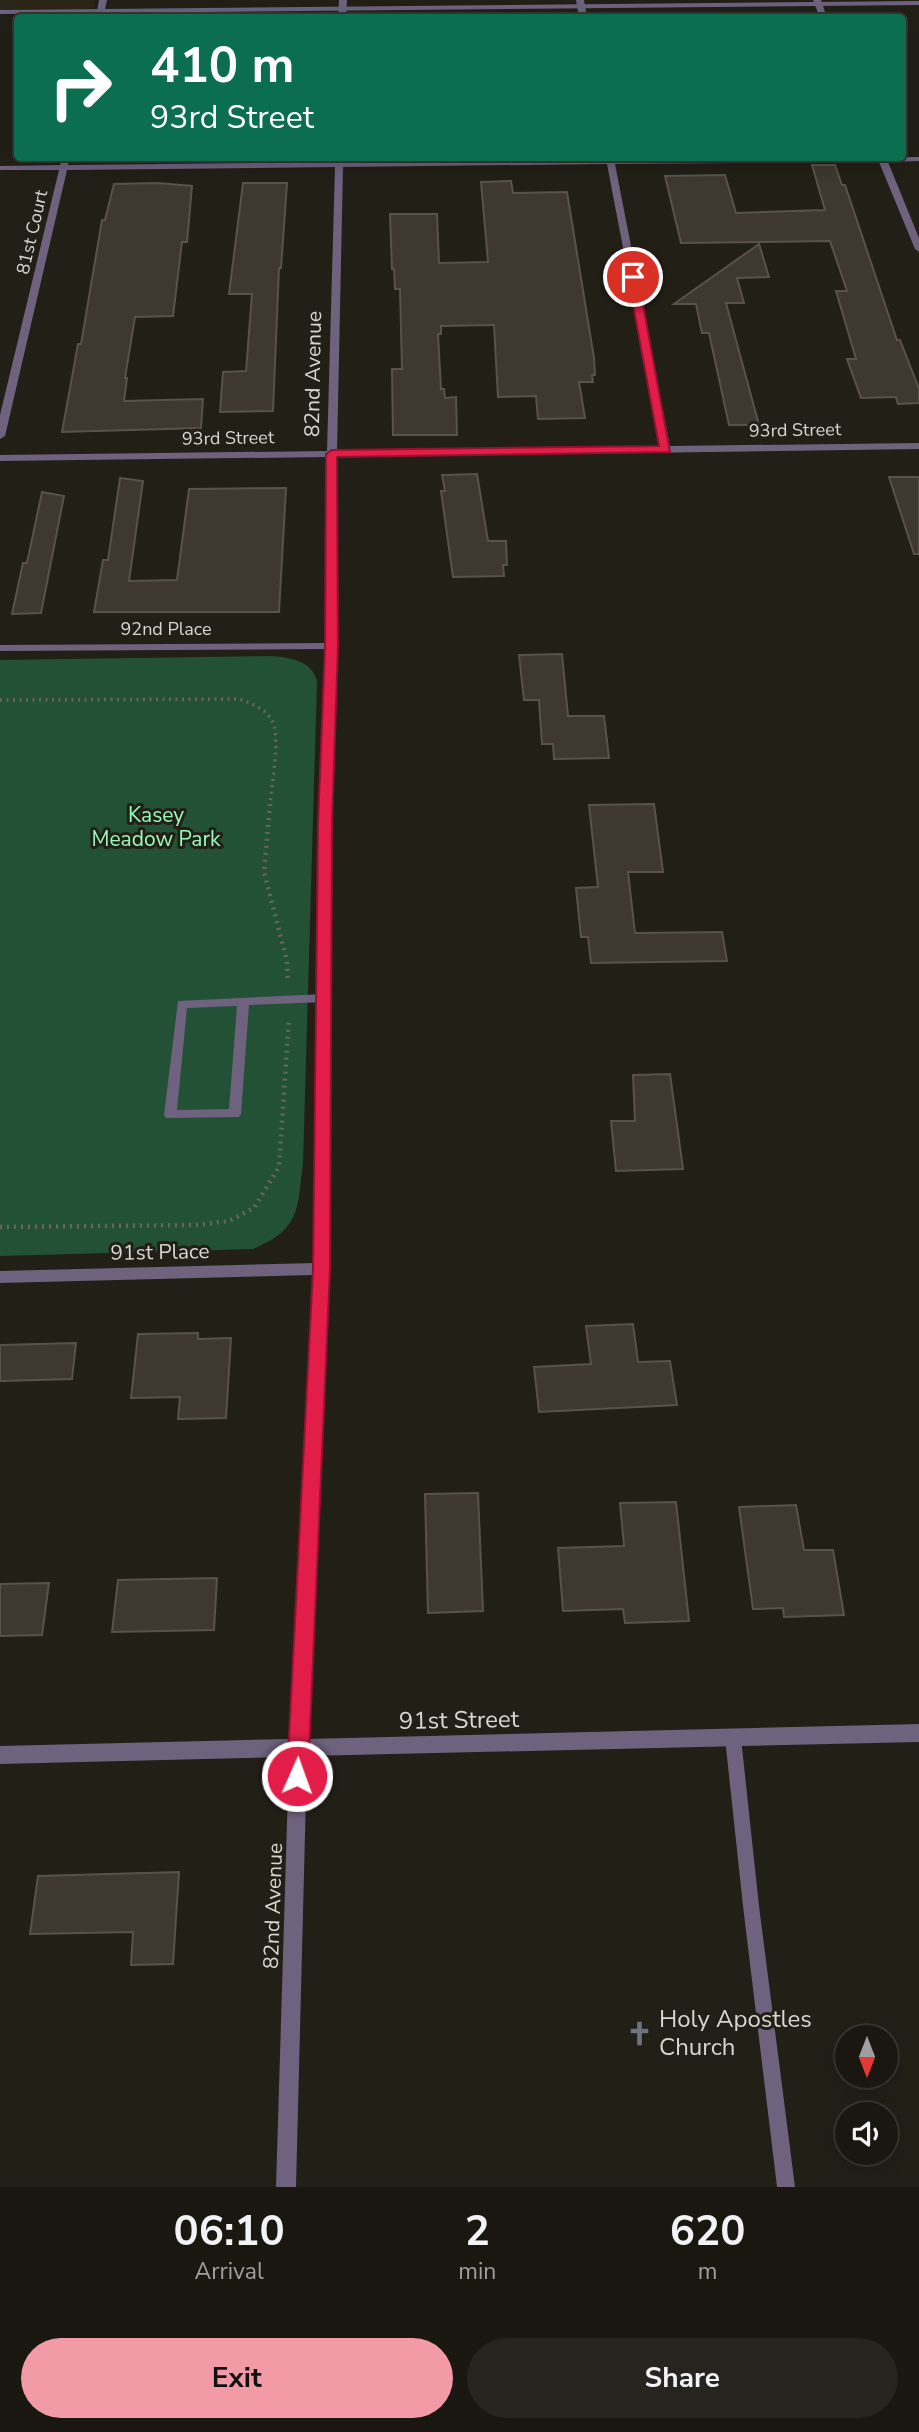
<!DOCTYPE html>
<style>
body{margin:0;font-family:"Nunito Sans",sans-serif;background:#27241f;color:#f1f3f6;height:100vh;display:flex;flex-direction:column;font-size:26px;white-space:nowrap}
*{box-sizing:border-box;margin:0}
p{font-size:23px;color:#9f9f9f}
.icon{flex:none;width:38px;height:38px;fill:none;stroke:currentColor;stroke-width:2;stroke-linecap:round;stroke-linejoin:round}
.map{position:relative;height:2187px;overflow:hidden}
.sheet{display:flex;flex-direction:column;background:#1a1711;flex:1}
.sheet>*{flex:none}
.guide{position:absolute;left:14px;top:14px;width:892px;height:147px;border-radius:7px;box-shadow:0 4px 18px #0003,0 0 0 2px #383631;background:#0b6e4f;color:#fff;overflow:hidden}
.needle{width:46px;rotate:180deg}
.controls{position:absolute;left:835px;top:2025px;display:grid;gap:14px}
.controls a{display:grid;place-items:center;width:63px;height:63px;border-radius:50%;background:#1a1711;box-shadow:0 4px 18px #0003,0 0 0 2px #383631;font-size:35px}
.pin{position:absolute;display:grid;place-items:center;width:60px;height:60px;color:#fff;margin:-30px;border:4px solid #fff;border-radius:50%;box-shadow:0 2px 7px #0007}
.me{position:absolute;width:77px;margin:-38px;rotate:2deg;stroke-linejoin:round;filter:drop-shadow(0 0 5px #0008)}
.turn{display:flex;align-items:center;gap:24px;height:147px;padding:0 21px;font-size:32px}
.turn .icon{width:91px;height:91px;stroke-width:2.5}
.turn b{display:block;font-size:49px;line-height:60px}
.eta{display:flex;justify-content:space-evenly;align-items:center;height:119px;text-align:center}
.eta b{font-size:42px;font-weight:700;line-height:49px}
.primary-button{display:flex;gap:14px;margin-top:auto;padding:14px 21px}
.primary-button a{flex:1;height:80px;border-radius:42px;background:#f39aa7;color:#111;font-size:28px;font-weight:700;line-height:80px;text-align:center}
.primary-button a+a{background:#27241f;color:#f1f3f6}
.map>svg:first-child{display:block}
.built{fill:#2b2618}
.green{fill:#235136}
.building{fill:#3e3831;stroke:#58524a;stroke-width:2}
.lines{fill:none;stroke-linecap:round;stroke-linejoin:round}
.path-far1{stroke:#68655e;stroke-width:3.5;stroke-dasharray:2 4.5;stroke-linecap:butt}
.path{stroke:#68655e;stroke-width:4.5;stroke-dasharray:2 5;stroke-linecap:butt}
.service{fill:#6e627e;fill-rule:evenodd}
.minor{fill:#6e627e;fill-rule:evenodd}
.route{fill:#e11d48;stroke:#92132f;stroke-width:2}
.labels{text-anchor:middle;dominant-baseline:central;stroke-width:6;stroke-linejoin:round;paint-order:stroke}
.far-street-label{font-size:18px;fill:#d8d6d1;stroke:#221f17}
.street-label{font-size:21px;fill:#d8d6d1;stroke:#221f17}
.park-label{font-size:21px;fill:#95fcbc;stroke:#221f17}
.near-street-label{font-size:24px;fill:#d8d6d1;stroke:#221f17}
.near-poi-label{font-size:24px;fill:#d8d6d1;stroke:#221f17;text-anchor:start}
</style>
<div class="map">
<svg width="919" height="2187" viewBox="0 0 919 2187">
<rect width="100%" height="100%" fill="#221f17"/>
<polygon class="built" points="0,0 95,0 94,7 86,9 0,10"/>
<path class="green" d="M272,656C291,658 311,660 317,681L303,1163C297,1210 301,1229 253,1249L0,1256V660Z"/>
<g class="building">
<polygon points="812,165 835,165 842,185 845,185 897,340 900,340 919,389 919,403 898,404 896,397 861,398 847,359 856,359 836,291 847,291 830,241 681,243 665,176 725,175 736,213 825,210"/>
<polygon points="511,181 513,193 567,192 594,358 595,375 592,375 593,382 579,382 585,418 538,419 536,396 498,397 494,325 441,326 441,334 438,334 441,389 444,389 445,398 456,397 457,435 393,435 392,369 402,369 400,289 395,289 394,269 392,269 390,214 437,214 439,263 488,262 481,182"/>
<polygon points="158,183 192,186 187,242 182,242 173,316 135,317 125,378 127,378 124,401 203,399 201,428 62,432 78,344 81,344 102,220 105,220 114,184"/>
<polygon points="243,183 287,183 281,268 279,268 273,411 220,412 223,372 246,371 252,294 229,294"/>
<polygon points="759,244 769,277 737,278 744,303 726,303 759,425 729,425 709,333 702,333 696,304 674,304"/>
<polygon points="477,474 488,541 506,541 507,565 503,565 504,576 453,577 441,491 445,491 442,475"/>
<polygon points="889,477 919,477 919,554 914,554"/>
<polygon points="120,478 143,481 129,581 177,580 189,489 286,488 279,612 94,612 103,560 108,560"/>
<polygon points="42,492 64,496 41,613 12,614 23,563 27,563"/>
<polygon points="562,654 568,716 604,716 609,758 554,759 553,744 542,744 539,700 524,700 519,655"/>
<polygon points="654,804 663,872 628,872 635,933 722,932 727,961 591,963 588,937 581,937 576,888 598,887 589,805"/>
<polygon points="670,1074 683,1169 616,1171 611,1121 635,1121 633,1075"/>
<polygon points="633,1324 638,1362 670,1361 677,1405 539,1412 534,1367 591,1364 586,1326"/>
<polygon points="198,1333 198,1339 231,1338 226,1418 178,1419 180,1397 131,1398 138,1334"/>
<polygon points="76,1343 72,1379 0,1381 0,1345"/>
<polygon points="478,1493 483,1611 428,1613 425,1494"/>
<polygon points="676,1502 689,1621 625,1623 623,1609 563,1611 558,1548 624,1546 620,1503"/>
<polygon points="796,1505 804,1550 833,1550 844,1615 784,1617 783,1608 753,1609 739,1507"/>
<polygon points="217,1578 214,1630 112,1632 118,1580"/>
<polygon points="49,1583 42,1635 0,1636 0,1584"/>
<polygon points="179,1872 173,1964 131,1965 133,1932 30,1934 38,1876"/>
</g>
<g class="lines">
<path class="path-far1" d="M0,700L239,699C251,703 264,708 271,719C282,735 271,785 270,806"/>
<g class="path">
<polyline points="270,804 264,872 287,961 288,982"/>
<polyline points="0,1227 196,1225 229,1221 254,1208 279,1167 289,1018"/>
</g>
<g class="service">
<polygon points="919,1 919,5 0,14 0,10"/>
<path d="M324,994L330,998L324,1002L249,1005L241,1114L239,1117L166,1118L164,1115L178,1001ZM237,1006L229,1109L177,1110L187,1008Z"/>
<polygon points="733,1730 739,1733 741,1738 759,1906 795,2187 777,2187 743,1906 725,1738 727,1733"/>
</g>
<g class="minor">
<polygon points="99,0 107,0 103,18 96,18"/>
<polygon points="339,0 347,0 346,18 338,18"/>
<polygon points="576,0 584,0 587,18 579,18"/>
<polygon points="813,0 821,0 827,18 820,18"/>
<path d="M919,157V161L888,162L919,238V252L915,249L879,162L615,164L670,446L919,443V449L337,457L338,646L331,824L330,1269L307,1739L919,1724V1742L307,1756L296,2187H276L289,1757L0,1764V1746L289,1739L314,1275L0,1283V1271L315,1263L319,824L324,735L325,649L0,651V645L325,643L327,457L0,461V455L327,451L335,167L67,170L5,436L0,439V415L59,170H0V166L60,165L62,159H65L69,161L68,165L335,162V158H343V162L606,160V158H614V160ZM607,164L661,446L337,451L343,167Z"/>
</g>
</g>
<polygon class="route" points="633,274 638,277 670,452 337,457 338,646 332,824 330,1269 308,1776 305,1783 297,1786 290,1783 287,1776 313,1269 318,824 325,646 326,454 332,450 659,446 628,277"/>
<defs>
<symbol id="church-bare" viewBox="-9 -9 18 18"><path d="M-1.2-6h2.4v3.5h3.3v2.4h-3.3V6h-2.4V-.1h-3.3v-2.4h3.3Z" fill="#6b7280" stroke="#221f17" stroke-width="2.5" paint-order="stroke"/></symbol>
</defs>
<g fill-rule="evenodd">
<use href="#church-bare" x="622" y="2016" width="35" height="35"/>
</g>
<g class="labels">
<g class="far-street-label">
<text transform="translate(32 232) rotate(-77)">81st Court</text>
<text transform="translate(795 430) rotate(-1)">93rd Street</text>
<text transform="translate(228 438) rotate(-1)">93rd Street</text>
<text x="166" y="629">92nd Place</text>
</g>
<g class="street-label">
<text transform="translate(313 374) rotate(-89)">82nd Avenue</text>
<text transform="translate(160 1252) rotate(-1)">91st Place</text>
<text transform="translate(273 1906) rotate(-88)">82nd Avenue</text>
</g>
<g class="park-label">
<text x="156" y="815">Kasey<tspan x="156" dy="24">Meadow Park</tspan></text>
</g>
<g class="near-street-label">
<text transform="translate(459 1720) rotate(-1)">91st Street</text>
</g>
<g class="near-poi-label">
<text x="659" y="2019">Holy Apostles<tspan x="659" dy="28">Church</tspan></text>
</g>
</g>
</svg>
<div class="controls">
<a><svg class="needle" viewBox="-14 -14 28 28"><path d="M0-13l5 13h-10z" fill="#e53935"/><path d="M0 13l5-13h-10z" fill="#9f9f9f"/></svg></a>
<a><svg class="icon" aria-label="sound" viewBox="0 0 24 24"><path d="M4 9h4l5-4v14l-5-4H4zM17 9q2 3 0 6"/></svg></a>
</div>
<div class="pin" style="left:633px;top:277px;background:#d93025"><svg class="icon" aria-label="arrive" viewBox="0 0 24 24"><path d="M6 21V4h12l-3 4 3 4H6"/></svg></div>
<svg class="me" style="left:297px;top:1776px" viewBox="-20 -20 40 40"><circle r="17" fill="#e11d48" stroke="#fff" stroke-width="3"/><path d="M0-11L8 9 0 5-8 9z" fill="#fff"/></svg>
<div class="guide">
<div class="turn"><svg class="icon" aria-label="right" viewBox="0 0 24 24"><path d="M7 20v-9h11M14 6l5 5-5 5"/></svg><div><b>410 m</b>93rd Street</div></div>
</div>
</div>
<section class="sheet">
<div class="eta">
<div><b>06:10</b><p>Arrival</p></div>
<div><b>2</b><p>min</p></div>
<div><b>620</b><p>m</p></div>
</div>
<div class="primary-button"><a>Exit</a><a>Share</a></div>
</section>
